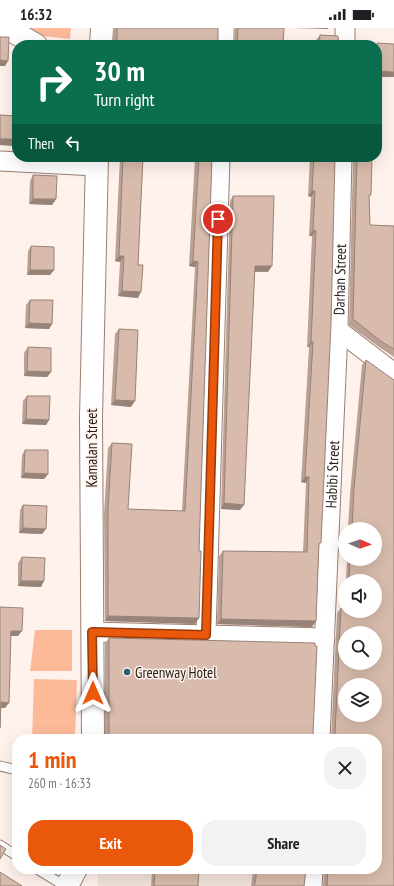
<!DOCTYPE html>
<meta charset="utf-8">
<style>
body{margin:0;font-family:"PT Sans Narrow",sans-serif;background:#f2f2f2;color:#202124;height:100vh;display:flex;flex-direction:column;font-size:15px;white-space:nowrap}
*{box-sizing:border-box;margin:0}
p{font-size:13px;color:#757577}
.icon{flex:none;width:22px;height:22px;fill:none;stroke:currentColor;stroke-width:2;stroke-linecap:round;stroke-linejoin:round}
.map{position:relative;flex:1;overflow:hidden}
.side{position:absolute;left:12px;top:706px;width:370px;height:140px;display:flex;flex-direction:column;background:#fff;border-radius:16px;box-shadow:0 4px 16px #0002}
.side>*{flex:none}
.top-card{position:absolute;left:12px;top:12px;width:370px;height:122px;border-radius:16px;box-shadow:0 4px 16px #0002;background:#0b6e4f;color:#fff;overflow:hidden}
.needle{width:26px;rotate:92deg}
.fabs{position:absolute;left:338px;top:494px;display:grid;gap:8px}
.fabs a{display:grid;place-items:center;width:44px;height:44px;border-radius:50%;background:#fff;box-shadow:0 4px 16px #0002;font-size:20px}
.pin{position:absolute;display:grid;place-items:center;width:34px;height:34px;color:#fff;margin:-17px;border:2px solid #fff;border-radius:50%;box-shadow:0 1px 4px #0007}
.me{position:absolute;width:44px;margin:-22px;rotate:0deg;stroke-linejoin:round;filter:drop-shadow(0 0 3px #0008)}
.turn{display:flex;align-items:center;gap:14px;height:84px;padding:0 16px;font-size:18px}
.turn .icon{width:52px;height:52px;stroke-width:2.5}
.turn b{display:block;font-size:28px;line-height:34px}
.then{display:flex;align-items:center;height:38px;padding:0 16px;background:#0003;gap:8px;font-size:15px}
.round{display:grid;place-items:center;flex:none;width:42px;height:42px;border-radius:16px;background:#f2f2f2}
.headline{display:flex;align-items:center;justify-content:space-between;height:68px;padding:0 16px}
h1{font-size:24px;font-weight:700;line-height:30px;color:#ea580c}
.primary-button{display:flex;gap:8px;margin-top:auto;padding:8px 16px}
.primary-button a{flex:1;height:46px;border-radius:16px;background:#ea580c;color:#fff;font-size:16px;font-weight:700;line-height:46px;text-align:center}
.primary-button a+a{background:#f2f2f2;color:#202124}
.status{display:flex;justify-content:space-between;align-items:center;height:28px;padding:0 20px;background:#fff;direction:ltr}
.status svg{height:11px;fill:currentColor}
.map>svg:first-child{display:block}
.built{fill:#f2e3db}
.green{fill:#fcba99}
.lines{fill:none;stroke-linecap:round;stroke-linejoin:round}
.service-casing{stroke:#997e71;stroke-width:11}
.minor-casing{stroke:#997e71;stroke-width:21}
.tertiary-casing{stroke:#997e71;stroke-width:24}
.service{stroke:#fff;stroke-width:9}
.minor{stroke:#fff;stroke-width:19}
.tertiary{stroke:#fff;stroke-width:22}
.wall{fill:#baa194}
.shaded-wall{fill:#978378}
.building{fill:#d8bbac;stroke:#978378;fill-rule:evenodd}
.route-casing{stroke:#983908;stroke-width:10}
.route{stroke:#ea580c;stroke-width:7}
.poi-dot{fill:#26627a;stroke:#fff2ec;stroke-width:1.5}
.labels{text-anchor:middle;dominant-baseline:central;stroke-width:3;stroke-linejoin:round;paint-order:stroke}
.street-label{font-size:15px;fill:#261c16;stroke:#fff2ec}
.poi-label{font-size:15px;fill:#261c16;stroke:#fff2ec;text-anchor:start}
</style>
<div class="status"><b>16:32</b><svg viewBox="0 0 49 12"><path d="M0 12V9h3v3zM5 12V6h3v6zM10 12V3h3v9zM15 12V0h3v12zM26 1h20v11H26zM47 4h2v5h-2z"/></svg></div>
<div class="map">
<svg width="394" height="858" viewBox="0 0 394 858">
<rect width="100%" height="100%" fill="#fff2ec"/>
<polygon class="built" points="97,841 253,841 251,858 98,858"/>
<g class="green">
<polygon points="30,0 71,0 70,11 42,8"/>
<polygon points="35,602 72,602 72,643 30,643"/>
<polygon points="34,651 77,652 75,711 32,711"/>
</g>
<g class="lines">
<defs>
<g id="service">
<polyline points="0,738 17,742"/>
<polyline points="0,817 17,828"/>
<polyline points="37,841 65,858"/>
</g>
<g id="minor">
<polyline points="224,17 224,0"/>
<polyline points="345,17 345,0"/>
<polyline points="0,133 96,138"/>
<polyline points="338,302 394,345"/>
<polyline points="92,604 325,610"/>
<polyline points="206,607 220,129"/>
<path id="s1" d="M320,711L338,302L342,129"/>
<polyline points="312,858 313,841"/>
</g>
<g id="tertiary">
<polyline points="7,0 36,17"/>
<polyline points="101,17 102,0"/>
<polyline points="93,711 91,390 97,129"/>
<polyline points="67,858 76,841"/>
</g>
</defs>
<use href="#service" class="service-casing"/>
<use href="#minor" class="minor-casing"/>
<use href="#tertiary" class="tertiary-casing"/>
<use href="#service" class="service"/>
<use href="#minor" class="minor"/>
<use href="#tertiary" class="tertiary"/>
</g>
<g class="wall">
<rect x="113" y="0" width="105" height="17"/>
<polygon points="235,0 284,0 283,17 234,17"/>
<polygon points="320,7 339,17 316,17 316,12"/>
<polygon points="17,31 17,118 0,117 0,87 13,87 16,33"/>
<polygon points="120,129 143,129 138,237 138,270 118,268 120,234 115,233"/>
<polygon points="195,129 212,129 199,523 199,590 195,596 105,593 104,486 108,420 112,415 128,481 182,483 195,239 189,238"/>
<polygon points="310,129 335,129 316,593 312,599 217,596 219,528 223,523 303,524 306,455 301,454 309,319 307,319 312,208 309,208 311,169 308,168"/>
<polygon points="353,129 372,129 369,170 370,197 394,198 394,329 379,319 349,297"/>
<polygon points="33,147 56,171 52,177 29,176 30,153"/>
<polygon points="233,168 268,244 254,244 240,482 221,481 230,173"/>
<polygon points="31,218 54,242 50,247 27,247 28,223"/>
<polygon points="30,272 52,296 49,301 25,300 26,277"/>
<polygon points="119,301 131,379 111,377 115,306"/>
<polygon points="28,319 51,344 47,349 24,348 24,325"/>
<polygon points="366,332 394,858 323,858 324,841 377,841 377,711 331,711 337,585 341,580 344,580 345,563 345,583 375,553 346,553 347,531 375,531 375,501 348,501 350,466 362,337"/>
<polygon points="27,368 49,392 46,397 22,396 23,373"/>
<polygon points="25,422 48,446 44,451 21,450 22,427"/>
<polygon points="23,477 46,501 42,506 19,505 20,482"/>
<polygon points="22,529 41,559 18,558 18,535"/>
<polygon points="109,610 313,705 315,711 105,711 105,615"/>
<polygon points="152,841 199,841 198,858 151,858"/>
<polygon points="253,841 306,841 304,858 251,858"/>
</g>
<g class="shaded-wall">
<polygon points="292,0 328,0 328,1"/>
<polygon points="0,32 8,33 5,38 0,38"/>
<polygon points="377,43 394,44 394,49 377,49"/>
<polygon points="0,111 17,111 17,118 0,117"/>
<polygon points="231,129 256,129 255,131"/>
<polygon points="312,163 315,163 311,169 308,168"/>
<polygon points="33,171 56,171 52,177 29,176"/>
<polygon points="313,202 316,203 312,208 309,208"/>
<polygon points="119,228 124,228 120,234 115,233"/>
<polygon points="193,233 198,234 195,239 189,238"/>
<polygon points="255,238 272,238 268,244 251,243"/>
<polygon points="30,242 54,242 50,247 27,247"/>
<polygon points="122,263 141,264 138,270 118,268"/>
<polygon points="29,295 52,296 49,301 25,300"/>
<polygon points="311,314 313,314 309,319 307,319"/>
<polygon points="27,343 51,344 47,349 24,348"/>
<polygon points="115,372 135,373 131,379 111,377"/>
<polygon points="26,391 49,392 46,397 22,396"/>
<polygon points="24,445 48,446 44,451 21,450"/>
<polygon points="305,449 309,449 306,455 301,454"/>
<polygon points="224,475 244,477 240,482 221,481"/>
<polygon points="23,500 46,501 42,506 19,505"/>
<polygon points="21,553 44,553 41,559 18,558"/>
<polygon points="108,588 199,590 195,596 105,593"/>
<polygon points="221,591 316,593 312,599 217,596"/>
<polygon points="11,603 22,603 18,608 8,608"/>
<polygon points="1,674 9,675 5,680 0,680"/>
</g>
<g class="building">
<rect x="117" y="0" width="101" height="17"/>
<polygon points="238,0 284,0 283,17 237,17"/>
<polygon points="320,7 338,8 339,17 319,17"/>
<polygon points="0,9 9,9 8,33 0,32"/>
<polygon points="377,15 394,16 394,44 377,43"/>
<polygon points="0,87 17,88 17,111 0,111"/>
<polygon points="123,129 143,129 138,237 143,237 141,264 122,263 124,228 119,228"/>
<polygon points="199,129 212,129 199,523 201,523 199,590 108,588 108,481 112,415 132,416 128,481 185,483 198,234 193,233"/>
<polygon points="314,129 335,129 331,296 321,515 319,515 316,593 221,591 223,523 307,524 309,449 305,449 313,314 311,314 316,203 313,202 315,163 312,163"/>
<polygon points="357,129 372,129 371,167 369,167 370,197 394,198 394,321 382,314 353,291"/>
<polygon points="33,147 57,148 56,171 33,171"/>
<polygon points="233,168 274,168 272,238 255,238 244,477 224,475"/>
<polygon points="31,218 54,219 54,242 30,242"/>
<polygon points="30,272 53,272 52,296 29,295"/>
<polygon points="119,301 138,302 135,373 115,372"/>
<polygon points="28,319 51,320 51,344 27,343"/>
<path d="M366,332L394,352V858H327L328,841H377V711H333L335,706L341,580H345V583H375V553H349L350,531H375V501H352L354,460ZM345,605H375V635H345ZM345,657H375V687H345Z"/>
<polygon points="27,368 50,368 49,392 26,391"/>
<polygon points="25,422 48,422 48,446 24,445"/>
<polygon points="23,477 47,478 46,501 23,500"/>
<polygon points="22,529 45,530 44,553 21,553"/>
<polygon points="0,579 23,580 22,603 11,603 9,675 1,674 0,700"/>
<polygon points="109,610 315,615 315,618 317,618 313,705 315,711 107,711 109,705"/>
<polygon points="0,817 6,821 0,831"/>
<polygon points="155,841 199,841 198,858 154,858"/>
<polygon points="256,841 306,841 304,858 254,858 256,850"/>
<polygon points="0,844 22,858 0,858"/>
</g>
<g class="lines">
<defs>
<polyline id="route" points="93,665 92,604 206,607 218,191"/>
</defs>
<use href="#route" class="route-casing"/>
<use href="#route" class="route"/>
</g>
<circle class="poi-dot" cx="127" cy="644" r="4"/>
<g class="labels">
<g class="street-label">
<text stroke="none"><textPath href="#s1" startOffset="460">Darhan Street</textPath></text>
<text transform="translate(91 420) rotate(-90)">Kamalan Street</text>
<text stroke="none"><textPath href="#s1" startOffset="265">Habibi Street</textPath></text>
</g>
<g class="poi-label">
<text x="135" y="644">Greenway Hotel</text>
</g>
</g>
</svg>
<div class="fabs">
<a><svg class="needle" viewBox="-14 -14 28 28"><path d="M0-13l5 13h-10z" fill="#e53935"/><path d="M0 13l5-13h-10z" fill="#757577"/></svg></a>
<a><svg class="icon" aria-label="sound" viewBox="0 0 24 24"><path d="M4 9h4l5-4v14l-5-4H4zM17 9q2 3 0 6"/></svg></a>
<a><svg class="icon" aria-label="search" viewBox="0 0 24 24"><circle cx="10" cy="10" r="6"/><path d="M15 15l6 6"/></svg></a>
<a><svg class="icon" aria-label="layers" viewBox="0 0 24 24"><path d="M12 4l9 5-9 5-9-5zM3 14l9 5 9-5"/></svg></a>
</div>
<div class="pin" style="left:218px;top:191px;background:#d93025"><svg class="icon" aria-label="arrive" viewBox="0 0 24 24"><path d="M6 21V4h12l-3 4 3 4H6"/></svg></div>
<svg class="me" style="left:93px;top:665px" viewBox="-20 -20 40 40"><path d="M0-17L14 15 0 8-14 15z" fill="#ea580c" stroke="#fff" stroke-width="4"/></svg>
<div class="top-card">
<div class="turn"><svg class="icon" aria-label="right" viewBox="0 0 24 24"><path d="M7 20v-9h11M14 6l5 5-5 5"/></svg><div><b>30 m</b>Turn right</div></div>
<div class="then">Then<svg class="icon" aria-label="left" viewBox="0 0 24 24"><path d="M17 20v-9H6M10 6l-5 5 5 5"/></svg></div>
</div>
<section class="side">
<div class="headline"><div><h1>1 min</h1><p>260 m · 16:33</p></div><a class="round"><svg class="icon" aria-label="close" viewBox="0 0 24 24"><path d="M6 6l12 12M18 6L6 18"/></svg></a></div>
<div class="primary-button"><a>Exit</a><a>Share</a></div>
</section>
</div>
